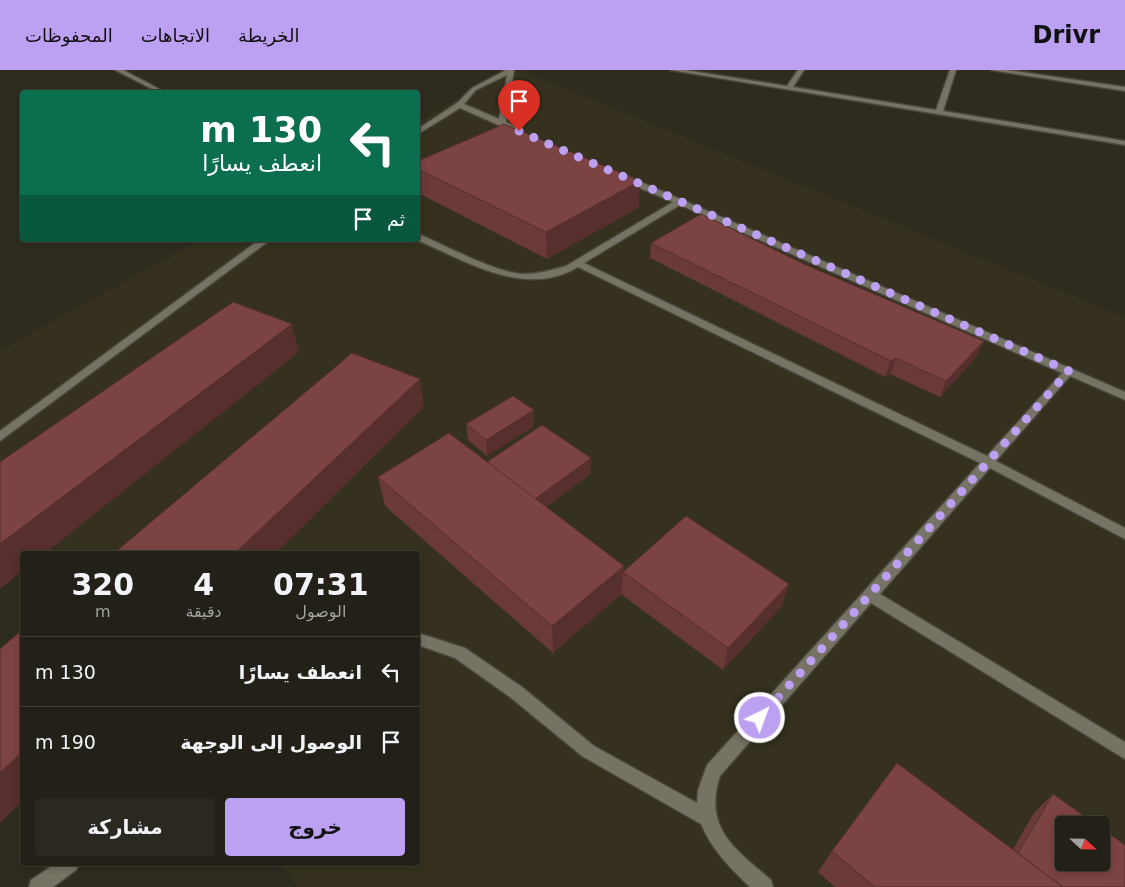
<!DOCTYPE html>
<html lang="ar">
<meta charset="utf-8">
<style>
body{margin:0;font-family:"DejaVu Sans","Noto Sans Arabic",sans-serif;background:#2a2820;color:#f1f3f6;direction:rtl;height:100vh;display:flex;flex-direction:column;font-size:19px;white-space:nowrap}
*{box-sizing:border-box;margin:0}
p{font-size:16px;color:#a2a3a1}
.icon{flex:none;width:28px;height:28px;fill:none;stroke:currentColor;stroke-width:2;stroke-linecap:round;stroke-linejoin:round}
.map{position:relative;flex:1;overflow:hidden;direction:ltr}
.side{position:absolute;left:20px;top:481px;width:400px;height:315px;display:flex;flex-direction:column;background:#222017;border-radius:5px;box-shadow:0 2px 8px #0003,0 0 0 1px #3f3e36;direction:rtl}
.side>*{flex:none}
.top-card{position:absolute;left:20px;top:20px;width:400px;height:152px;border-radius:5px;box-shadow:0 2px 8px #0003,0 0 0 1px #3f3e36;direction:rtl;background:#0b6e4f;color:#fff;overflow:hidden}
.needle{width:32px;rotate:112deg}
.fabs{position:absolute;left:1055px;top:746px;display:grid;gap:10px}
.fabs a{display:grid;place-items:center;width:55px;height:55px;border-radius:5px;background:#222017;box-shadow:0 2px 8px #0003,0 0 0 1px #3f3e36;font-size:25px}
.pin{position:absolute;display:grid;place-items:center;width:42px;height:42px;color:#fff;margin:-51px -21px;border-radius:50% 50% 50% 0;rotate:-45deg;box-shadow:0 0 5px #0007}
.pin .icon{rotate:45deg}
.me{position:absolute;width:55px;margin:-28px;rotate:42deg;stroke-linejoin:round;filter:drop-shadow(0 0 4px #0008)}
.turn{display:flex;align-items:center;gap:18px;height:105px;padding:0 15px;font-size:22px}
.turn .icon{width:65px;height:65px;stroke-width:2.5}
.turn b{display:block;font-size:35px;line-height:42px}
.then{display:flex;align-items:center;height:48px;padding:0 15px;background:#0003;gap:10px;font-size:19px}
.eta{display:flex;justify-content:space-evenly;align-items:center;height:85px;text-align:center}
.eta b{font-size:30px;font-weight:600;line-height:35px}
.button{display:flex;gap:10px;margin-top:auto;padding:10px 15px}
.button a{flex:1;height:58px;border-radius:5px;background:#bca0f2;color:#111;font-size:20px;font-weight:600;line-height:58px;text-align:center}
.button a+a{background:#2a2820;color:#f1f3f6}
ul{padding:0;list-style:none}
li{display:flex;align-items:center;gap:15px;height:70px;padding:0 15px;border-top:1px solid #3f3e36}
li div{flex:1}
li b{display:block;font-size:19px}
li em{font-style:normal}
header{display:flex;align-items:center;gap:30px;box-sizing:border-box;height:70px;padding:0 25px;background:#bca0f2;color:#111}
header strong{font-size:24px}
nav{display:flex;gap:28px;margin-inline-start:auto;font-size:18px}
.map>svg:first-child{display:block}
.built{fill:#35311e;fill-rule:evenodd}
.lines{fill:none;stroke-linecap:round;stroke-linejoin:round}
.street-casing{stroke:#48463c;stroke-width:3}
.street{fill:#767365;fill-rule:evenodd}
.wall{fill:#6a3a39}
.shaded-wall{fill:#562f2e}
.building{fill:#7b4342;stroke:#562f2e}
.route{stroke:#bca0f2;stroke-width:9;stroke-dasharray:0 16.2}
</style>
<header>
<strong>Drivr</strong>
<nav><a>الخريطة</a><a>الاتجاهات</a><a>المحفوظات</a></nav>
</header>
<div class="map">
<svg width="1125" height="817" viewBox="0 0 1125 817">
<rect width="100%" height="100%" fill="#2e2b1f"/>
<path class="built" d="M511,0H520L1125,247V817H299L279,794H418V484H22L0,474V280L200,170H418V51ZM1064,755H1101V792H1064Z"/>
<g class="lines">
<defs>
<g id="street">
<polygon points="115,0 123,0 165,22 158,22"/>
<path d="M506,0H514L506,52L522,59V63H516L460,38L418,64V59L457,33L472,18ZM507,5L499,49L464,34L476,20Z"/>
<polygon points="670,0 685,0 787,16 798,0 804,0 793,17 936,40 950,0 956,0 943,41 1125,71 1125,75"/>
<polygon points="991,0 1008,0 1125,17 1125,21"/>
<path d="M621,106H627L1125,322V330L1070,306L996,391L1125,458V469L990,398L880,524L1125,672V689L871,533L720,706C703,758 735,779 771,810L773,817H750C730,798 712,780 701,754L582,686L510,627L455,588L418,575V563L465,578L522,617L594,676L697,733L698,720L707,695L980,393L578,197C525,229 466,191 417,170L418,164L421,165C446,176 499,204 524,204C538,204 552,200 566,196L673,132L621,110ZM680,135L1062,303L987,386L584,193Z"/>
<polygon points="259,170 270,170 0,371 0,361"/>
<polygon points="55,794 79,794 76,800 53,817 29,817 31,810"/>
</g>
</defs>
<use href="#street" class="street-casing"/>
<use href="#street" class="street"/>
</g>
<g class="wall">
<polygon points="418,91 639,137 547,189 418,123"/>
<polygon points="651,173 977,286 940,327 890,304 885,307 650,188"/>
<polygon points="466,354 534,356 487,386 468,370"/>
<polygon points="591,388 590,404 546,437 624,496 623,502 782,536 723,600 621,524 553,583 385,436 378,407 487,392"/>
<polygon points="1053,724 1125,817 835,817 818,802 832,781 1013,779 1034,743"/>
</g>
<g class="shaded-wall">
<polygon points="640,111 639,137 547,189 546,162"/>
<polygon points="292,254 299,282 44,484 22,484 22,501 0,519 0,474"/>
<polygon points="984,271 977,286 940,327 946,311"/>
<polygon points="896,288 890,304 885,307 891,291"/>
<polygon points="420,309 424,337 275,484 234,484"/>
<polygon points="534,340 534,356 487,386 486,370"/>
<polygon points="591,388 590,404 528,451 527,435"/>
<polygon points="624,496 621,524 553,583 552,556"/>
<polygon points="789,514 782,536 723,600 728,578"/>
<polygon points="22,682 22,731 0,753 0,703"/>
</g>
<g class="building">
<polygon points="504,54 640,111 546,162 418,99 418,91"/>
<polygon points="701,144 806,195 984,271 946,311 896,288 891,291 651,173"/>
<polygon points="233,232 292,254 0,474 0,392"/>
<polygon points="352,283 420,309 234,484 113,484"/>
<polygon points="513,326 534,340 486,370 466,354"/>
<polygon points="542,355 591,388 535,429 487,392"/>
<polygon points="449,363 624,496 552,556 378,407"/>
<polygon points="686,446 789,514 728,578 623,502"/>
<polygon points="22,560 22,682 0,703 0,579"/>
<polygon points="897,693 1063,817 875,817 832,781"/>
<polygon points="1053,724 1097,755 1064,755 1064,792 1101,792 1101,758 1125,775 1125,817 1063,817 1018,783"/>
</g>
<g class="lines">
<polyline class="route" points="519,61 1069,301 760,648"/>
</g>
</svg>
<div class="fabs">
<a><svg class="needle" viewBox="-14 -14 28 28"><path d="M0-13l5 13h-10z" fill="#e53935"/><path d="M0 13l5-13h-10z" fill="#a2a3a1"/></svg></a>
</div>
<div class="pin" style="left:519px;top:61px;background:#d93025"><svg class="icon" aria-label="arrive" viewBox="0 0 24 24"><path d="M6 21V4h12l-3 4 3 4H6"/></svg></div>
<svg class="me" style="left:760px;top:648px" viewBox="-20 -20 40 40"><circle r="17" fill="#bca0f2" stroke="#fff" stroke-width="3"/><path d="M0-11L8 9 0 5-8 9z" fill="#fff"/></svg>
<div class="top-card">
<div class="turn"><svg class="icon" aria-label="left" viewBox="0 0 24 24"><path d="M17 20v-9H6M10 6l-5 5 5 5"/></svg><div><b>130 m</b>انعطف يسارًا</div></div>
<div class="then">ثم<svg class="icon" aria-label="arrive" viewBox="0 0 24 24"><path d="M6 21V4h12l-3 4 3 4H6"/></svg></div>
</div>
<section class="side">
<div class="eta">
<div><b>07:31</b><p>الوصول</p></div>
<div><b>4</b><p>دقيقة</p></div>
<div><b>320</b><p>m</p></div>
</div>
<ul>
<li><svg class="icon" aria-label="left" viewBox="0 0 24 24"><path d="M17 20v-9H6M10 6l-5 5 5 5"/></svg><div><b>انعطف يسارًا</b></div><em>130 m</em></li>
<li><svg class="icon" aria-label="arrive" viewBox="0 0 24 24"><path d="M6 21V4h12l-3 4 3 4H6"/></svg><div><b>الوصول إلى الوجهة</b></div><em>190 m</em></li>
</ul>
<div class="button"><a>خروج</a><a>مشاركة</a></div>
</section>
</div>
